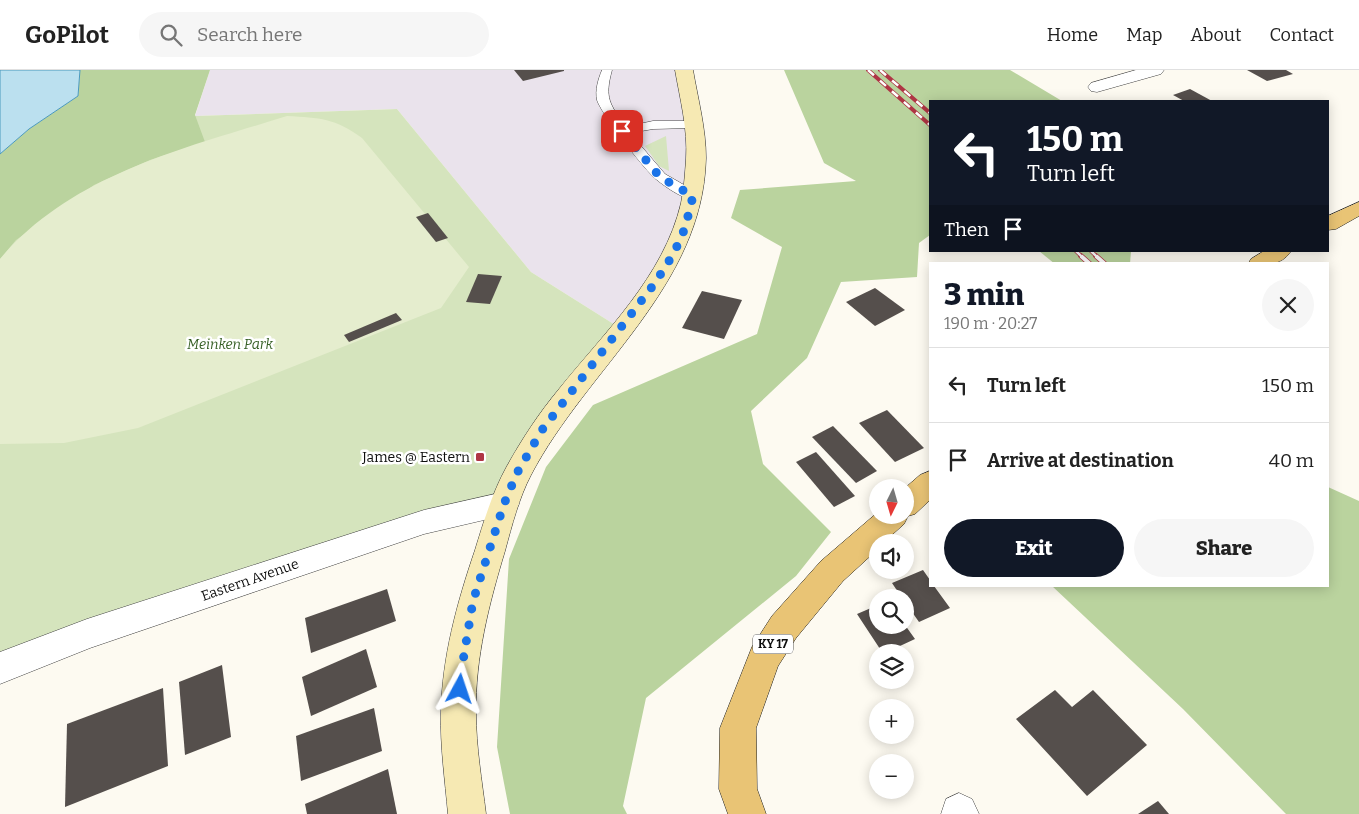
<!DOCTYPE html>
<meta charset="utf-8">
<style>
body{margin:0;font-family:Bitter,serif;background:#f6f6f6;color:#222;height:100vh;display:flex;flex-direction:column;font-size:19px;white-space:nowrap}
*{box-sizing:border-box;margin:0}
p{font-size:16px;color:#767676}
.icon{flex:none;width:28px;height:28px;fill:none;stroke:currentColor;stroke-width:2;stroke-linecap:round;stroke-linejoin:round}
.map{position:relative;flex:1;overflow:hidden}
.details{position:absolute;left:929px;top:192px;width:400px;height:325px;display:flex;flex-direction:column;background:#fff;border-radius:0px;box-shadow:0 2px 12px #0003}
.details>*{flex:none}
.hud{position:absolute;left:929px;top:30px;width:400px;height:152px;border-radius:0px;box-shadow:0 2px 12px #0003;background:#111827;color:#fff;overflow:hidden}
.needle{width:32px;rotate:185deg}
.controls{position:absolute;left:869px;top:409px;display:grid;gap:10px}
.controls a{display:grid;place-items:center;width:45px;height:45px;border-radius:50%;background:#fff;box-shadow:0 2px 12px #0003;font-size:25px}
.pin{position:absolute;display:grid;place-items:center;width:42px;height:42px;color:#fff;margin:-21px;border-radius:10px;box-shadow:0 2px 8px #0006}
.me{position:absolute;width:55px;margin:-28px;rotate:5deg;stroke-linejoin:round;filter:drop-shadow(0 0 4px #0008)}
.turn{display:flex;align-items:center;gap:18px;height:105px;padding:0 15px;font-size:22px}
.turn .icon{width:65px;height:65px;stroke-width:2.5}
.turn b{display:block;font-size:35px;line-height:42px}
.then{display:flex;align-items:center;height:48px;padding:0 15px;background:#0003;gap:10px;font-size:19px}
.round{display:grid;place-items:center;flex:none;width:52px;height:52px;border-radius:26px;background:#f6f6f6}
.overview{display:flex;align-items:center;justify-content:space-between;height:85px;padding:0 15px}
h1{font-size:30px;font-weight:800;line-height:38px;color:#111827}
.cta{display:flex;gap:10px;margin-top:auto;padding:10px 15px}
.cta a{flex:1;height:58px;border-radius:30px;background:#111827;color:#fff;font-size:20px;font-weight:800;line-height:58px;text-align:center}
.cta a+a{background:#f6f6f6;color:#222}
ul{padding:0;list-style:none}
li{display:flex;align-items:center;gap:15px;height:75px;padding:0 15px;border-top:1px solid #e0e0e0}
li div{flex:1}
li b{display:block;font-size:19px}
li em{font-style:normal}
header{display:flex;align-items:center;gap:30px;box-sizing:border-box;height:70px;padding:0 25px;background:#fff;border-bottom:1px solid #e0e0e0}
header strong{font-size:24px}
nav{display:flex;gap:28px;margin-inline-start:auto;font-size:18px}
.search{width:350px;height:45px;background:#f6f6f6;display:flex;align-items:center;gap:12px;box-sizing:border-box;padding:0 18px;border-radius:28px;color:#767676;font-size:19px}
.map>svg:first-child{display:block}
.industrial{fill:#eae3ec}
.green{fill:#d5e4bd}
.forest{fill:#bad39e}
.pitch{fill:#e5edce}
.water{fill:#bbe0ef;stroke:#4a99be}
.building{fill:#554f4c}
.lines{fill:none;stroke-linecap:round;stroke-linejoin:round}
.lane-casing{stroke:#414141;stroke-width:1}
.street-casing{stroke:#414141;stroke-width:1}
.secondary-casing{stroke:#303030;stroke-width:1}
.primary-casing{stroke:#1f1f1f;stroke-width:1}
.lane{fill:#fff;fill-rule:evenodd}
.street{fill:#fff;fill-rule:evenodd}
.secondary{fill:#f6e9b3;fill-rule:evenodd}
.primary{fill:#e9c475;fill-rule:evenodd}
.rail-far1-casing{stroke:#af3544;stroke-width:4}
.rail-casing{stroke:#af3544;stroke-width:5.5}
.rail-far1{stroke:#fff;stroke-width:2.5;stroke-dasharray:8;stroke-linecap:butt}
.rail{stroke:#fff;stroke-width:4;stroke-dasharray:11;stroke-linecap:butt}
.route{stroke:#1a73e8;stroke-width:9;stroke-dasharray:0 16.2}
.poi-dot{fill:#af3544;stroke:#fff;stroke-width:2}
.labels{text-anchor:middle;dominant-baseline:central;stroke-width:5;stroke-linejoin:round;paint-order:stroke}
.shield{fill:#fff;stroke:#565656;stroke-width:1}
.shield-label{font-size:12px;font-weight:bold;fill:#0e0e0e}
.park-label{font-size:14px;font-style:italic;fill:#365f25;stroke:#fff}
.poi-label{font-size:14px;fill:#0e0e0e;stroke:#fff;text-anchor:end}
.street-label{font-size:14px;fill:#0e0e0e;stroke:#fff}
</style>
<header>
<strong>GoPilot</strong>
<div class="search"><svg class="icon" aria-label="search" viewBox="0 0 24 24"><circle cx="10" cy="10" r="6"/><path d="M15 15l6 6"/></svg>Search here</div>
<nav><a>Home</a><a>Map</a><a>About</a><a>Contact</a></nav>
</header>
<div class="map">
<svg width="1359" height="744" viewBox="0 0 1359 744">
<rect width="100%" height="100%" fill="#fdfaf1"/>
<polygon class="industrial" points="210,0 684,0 696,88 685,158 620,258 531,202 397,39 195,46"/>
<g class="green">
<polygon points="397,39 531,202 620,258 504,434 0,598 0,84 195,46"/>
<polygon points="666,66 669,101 659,96 645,76"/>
</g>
<g class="forest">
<polygon points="80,0 210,0 195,45 205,72 150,90 94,115 16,170 0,189 0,84 29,59 78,26"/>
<polygon points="784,0 1010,0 1062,31 930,31 930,165 919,173 917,207 841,212 807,288 751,341 763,394 831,462 796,506 646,628 623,736 627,744 510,744 497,677 509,489 546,397 593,335 757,264 782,177 731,148 740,120 856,111 824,93"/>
<polygon points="1039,181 1131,181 1130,194 1055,194"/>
<polygon points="1328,417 1359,431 1359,744 1286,744 1183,639 1052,516 1328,516"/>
</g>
<path class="pitch" d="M287,46C320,48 335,48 362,68L469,197L441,238L138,358L64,373L0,374V189C72,104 185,78 287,46Z"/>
<polygon class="water" points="0,0 80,0 78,26 29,59 0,84"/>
<g class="building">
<polygon points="514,0 564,0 564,1 523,11"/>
<polygon points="1247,0 1286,0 1293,4 1267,11"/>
<polygon points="1190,19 1212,31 1184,31 1173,25"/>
<polygon points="428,143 448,168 436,172 416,147"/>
<polygon points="478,204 502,206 490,234 466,232"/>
<polygon points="875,218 905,240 875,256 846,232"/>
<polygon points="702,221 742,230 724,269 682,258"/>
<polygon points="396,243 402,250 349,272 344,265"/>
<polygon points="887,340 924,378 895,392 859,353"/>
<polygon points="833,356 877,401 856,413 812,367"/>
<polygon points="816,382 855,426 834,437 796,392"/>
<polygon points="923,500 930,510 930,516 934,516 950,538 919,552 905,532 905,528 902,528 892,513"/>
<polygon points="387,519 396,551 311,583 305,548"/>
<polygon points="878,535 878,555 905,555 915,569 887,582 882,582 857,544"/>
<polygon points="366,579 377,617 311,646 302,607"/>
<polygon points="222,595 231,667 185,685 179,612"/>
<polygon points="163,618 168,696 65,737 67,654"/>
<polygon points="1055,620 1072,637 1093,620 1147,675 1087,726 1016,649"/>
<polygon points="374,638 382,681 301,711 296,666"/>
<polygon points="388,699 397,744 307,744 305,734"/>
<polygon points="1158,731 1169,744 1138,744"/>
</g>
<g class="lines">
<defs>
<path id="lane" d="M602,0H612C604,29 610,33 625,57L653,51H695L697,54L695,57L691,58L653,59L630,63L665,104L698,123L700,126L698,129C686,132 666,117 657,110C646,102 600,42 597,30C595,20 598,10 602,0Z"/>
<g id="street">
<polygon points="1136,0 1164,0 1161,4 1097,22 1091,21 1088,17 1091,13"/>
<polygon points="504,422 514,425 519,434 514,443 424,464 90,578 0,614 0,582 87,549 424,440"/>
<polygon points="959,723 972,729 979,744 941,744 946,729"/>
</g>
<path id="secondary" d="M675,0H693C698,29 706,59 706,88C703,217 587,298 531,405C519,428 512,455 505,481C489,534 475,588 476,643C476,677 482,711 486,744H448C445,710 440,676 441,643C442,587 457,533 475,480C484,451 492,423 507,396C522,369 539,343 559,319C604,263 664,206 681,133C684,119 685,103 686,89C688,59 680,29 675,0Z"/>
<g id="primary">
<polygon points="1359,132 1359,146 1336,159 1328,160 1328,146"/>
<path d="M1264,181H1291C1281,197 1264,194 1248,194L1251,189Z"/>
<polygon points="930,401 930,430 915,444 908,446 904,454 884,472 878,472 878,479 843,511 796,568 778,596 756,658 757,719 766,744 728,744 719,719 720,658 752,577 772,546 821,491 878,442 878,445 905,445 905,418 920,405"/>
</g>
</defs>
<use href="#lane" class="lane-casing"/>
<use href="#street" class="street-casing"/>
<use href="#secondary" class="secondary-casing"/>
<use href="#primary" class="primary-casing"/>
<use href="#lane" class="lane"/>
<use href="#street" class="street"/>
<use href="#secondary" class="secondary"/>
<use href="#primary" class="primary"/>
<defs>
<g id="rail-far1">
<polyline points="868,0 930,55"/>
<polyline points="880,0 930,43"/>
<polyline points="1076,181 1082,187"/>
<polyline points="1091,181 1097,187"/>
</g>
<g id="rail">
<polyline points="1081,186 1090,194"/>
<polyline points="1096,186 1105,194"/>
</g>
</defs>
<use href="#rail-far1" class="rail-far1-casing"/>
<use href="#rail" class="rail-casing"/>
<use href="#rail-far1" class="rail-far1"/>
<use href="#rail" class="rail"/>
</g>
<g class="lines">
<polyline class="route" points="460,619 461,603 473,531 504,434 517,403 542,360 655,213 674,183 685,158 693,126 660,107 622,61"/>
</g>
<rect class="poi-dot" x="475" y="382" width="10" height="10" rx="2.5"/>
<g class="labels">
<rect class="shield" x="753" y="564.5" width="40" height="19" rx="4"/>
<g class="shield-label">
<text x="773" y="574">KY 17</text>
</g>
<g class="park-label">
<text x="230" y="274">Meinken Park</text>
</g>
<g class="poi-label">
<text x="470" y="387">James @ Eastern</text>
</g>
<g class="street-label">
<text transform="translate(250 510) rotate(-19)">Eastern Avenue</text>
</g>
</g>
</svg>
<div class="controls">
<a><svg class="needle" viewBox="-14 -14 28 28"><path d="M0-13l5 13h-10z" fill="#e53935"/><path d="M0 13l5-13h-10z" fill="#767676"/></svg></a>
<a><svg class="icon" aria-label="sound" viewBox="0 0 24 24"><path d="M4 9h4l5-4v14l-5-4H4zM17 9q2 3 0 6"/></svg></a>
<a><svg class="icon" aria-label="search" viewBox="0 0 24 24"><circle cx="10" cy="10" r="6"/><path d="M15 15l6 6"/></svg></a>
<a><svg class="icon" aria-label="layers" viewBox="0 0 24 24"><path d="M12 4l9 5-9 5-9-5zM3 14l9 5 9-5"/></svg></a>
<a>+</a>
<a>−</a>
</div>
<div class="pin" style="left:622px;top:61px;background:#d93025"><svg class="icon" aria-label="arrive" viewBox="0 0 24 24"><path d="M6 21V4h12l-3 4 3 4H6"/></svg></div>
<svg class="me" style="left:460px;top:619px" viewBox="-20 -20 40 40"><path d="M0-17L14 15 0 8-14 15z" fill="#1a73e8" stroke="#fff" stroke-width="4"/></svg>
<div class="hud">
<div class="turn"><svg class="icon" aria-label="left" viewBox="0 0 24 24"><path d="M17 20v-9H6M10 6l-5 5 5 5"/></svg><div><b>150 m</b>Turn left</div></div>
<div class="then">Then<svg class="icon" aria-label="arrive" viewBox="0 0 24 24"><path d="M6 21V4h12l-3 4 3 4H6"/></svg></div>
</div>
<section class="details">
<div class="overview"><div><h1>3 min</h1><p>190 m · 20:27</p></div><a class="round"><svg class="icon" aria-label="close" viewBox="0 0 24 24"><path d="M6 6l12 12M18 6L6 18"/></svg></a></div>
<ul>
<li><svg class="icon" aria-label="left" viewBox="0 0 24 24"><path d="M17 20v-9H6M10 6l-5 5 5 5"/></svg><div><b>Turn left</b></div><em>150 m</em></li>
<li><svg class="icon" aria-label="arrive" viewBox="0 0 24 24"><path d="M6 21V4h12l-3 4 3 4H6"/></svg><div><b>Arrive at destination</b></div><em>40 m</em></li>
</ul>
<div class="cta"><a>Exit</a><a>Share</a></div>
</section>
</div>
